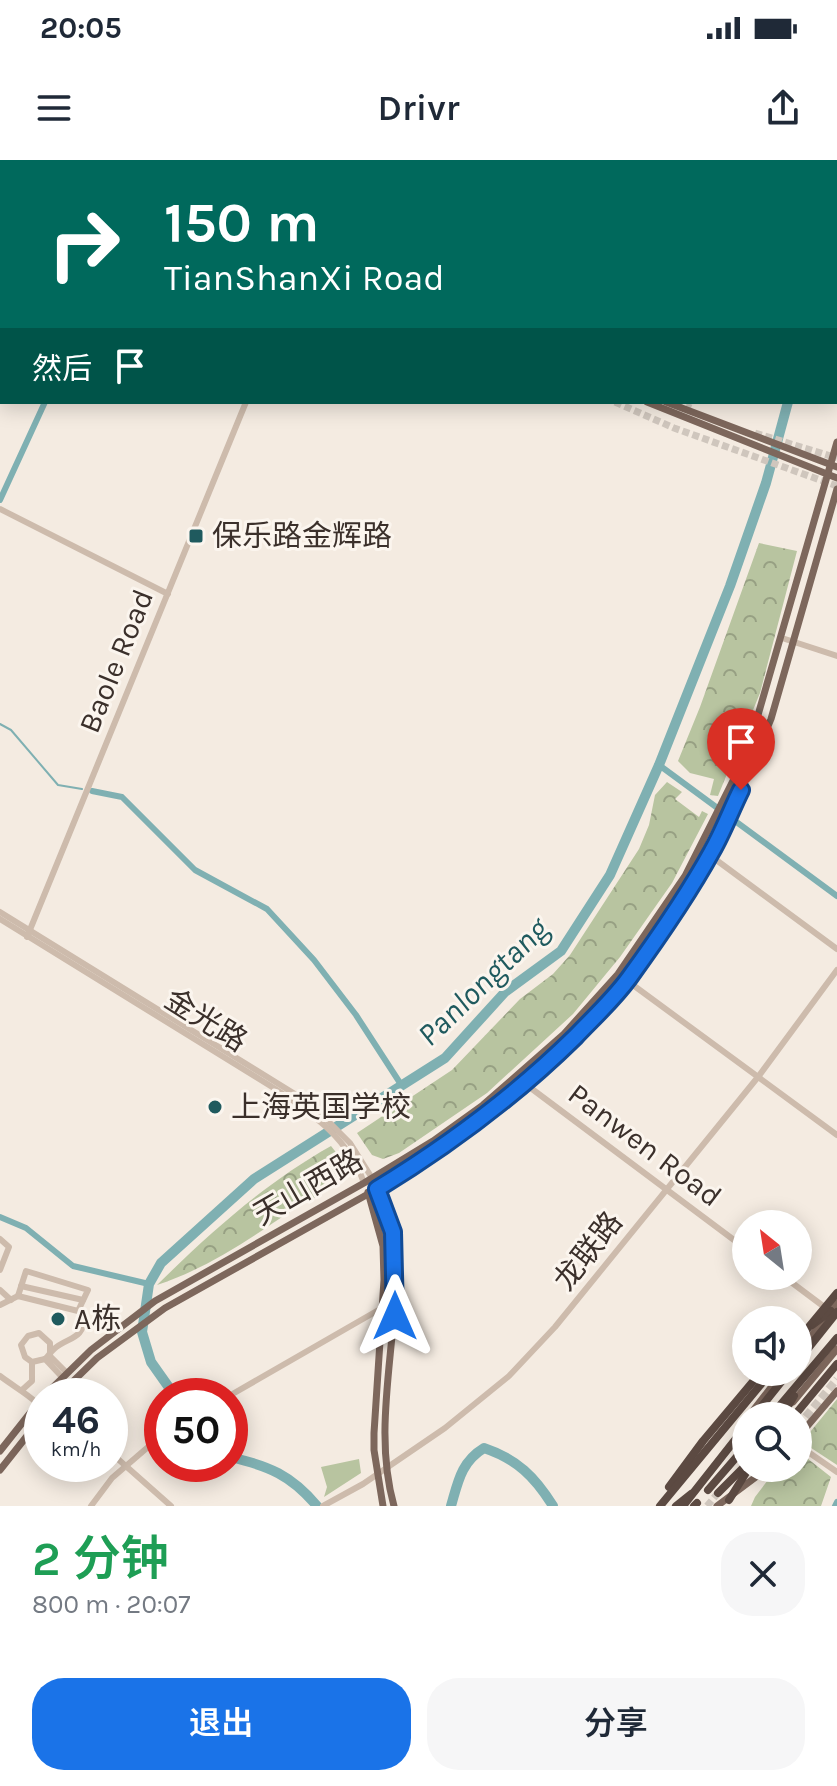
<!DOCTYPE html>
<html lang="zh">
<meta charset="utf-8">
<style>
body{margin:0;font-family:Karla,"Noto Sans SC",sans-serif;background:#f6f6f7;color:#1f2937;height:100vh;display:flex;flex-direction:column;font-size:30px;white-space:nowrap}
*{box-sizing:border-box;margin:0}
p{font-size:26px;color:#747a83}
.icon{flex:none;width:44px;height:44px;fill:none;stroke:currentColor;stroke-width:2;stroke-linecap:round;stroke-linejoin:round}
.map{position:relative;height:1346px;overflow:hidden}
.drawer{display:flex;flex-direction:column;background:#fff;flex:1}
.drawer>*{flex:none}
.guide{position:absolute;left:0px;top:0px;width:838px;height:244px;box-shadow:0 4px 20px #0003;background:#00695c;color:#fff;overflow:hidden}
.needle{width:52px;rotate:330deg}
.tools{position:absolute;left:732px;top:1050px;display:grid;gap:16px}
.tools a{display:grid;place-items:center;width:80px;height:80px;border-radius:50%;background:#fff;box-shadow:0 4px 20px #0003;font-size:40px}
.speed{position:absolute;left:24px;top:1218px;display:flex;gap:16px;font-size:40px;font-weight:700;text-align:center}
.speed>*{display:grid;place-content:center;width:104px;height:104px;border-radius:50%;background:#fff;box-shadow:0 4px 20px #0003;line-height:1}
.speed small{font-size:20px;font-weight:400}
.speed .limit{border:12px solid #d22;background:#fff;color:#111}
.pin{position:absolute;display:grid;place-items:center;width:68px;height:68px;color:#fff;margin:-82px -34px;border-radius:50% 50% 50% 0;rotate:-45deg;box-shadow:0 0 8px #0007}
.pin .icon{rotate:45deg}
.me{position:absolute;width:88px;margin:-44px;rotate:0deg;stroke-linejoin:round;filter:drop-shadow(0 0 6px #0008)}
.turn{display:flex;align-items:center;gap:28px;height:168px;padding:0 32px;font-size:36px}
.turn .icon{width:104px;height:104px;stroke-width:2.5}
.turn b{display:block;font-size:56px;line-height:68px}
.then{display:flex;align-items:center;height:76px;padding:0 32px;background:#0003;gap:16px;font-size:30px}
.round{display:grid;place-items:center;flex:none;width:84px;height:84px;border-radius:32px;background:#f6f6f7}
.head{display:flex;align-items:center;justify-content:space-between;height:136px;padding:0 32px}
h1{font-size:48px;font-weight:600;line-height:60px;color:#1e9e55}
.action{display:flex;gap:16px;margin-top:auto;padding:16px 32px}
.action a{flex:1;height:92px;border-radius:32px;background:#1a73e8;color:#fff;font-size:32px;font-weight:600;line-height:92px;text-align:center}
.action a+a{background:#f6f6f7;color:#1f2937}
.status{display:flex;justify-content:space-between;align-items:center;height:56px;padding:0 40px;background:#fff;direction:ltr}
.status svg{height:22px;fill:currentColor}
header{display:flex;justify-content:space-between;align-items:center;height:104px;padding:0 32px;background:#fff;font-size:36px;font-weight:600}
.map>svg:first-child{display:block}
.grass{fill:#b8c4a0}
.forest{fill:url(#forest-crowns)}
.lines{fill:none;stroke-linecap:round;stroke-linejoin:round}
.stream{stroke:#7fb0b2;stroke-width:2}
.canal{stroke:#7fb0b2;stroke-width:6}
.river{stroke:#7fb0b2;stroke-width:10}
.major-tunnel{stroke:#cfc6bd;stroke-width:7;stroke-dasharray:7 3.5;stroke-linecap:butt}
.highway-tunnel{stroke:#cfc6bd;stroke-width:8;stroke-dasharray:8 4;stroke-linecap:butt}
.minor{stroke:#cdbbac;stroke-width:6}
.major{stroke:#7d675c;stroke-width:7}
.highway{stroke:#5c4a42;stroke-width:8}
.highway-bridge{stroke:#5c4a42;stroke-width:8}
.route-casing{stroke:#114b97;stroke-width:20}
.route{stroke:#1a73e8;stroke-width:14}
.poi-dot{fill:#1f5a5e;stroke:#fbf5ee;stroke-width:3}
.labels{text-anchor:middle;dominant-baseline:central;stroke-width:6;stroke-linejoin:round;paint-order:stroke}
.poi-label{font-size:30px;fill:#3b302b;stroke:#fbf5ee;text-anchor:start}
.street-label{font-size:30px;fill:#3b302b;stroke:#fbf5ee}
.water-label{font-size:32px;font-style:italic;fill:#1f5a5e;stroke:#fbf5ee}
</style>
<div class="status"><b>20:05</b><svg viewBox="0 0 49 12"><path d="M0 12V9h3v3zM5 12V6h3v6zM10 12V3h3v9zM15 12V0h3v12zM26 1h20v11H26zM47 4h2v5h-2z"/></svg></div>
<header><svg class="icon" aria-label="menu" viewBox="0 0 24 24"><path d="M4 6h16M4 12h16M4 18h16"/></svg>Drivr<svg class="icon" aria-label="share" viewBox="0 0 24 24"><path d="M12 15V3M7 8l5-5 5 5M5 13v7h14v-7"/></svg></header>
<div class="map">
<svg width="837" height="1346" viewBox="0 0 837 1346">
<defs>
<pattern id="forest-crowns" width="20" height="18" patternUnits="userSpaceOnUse" patternTransform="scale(2)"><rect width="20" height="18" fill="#b8c4a0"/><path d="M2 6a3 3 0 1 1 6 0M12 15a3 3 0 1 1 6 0" fill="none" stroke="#97a083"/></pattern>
</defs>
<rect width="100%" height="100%" fill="#f4ebe1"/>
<polygon class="grass" points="359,1299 361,1313 324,1337 327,1327 321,1307"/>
<g class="forest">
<polygon points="759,383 797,391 760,533 718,636 710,635 714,619 690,613 678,601 700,547"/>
<polygon points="667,622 682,632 675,639 699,657 702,651 708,654 672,723 620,797 573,854 487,933 399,993 383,999 372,995 357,973 452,910 520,839 553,814 570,795 639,689 649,665 655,635"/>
<path d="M331,986L347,1006L343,1022C320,1035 295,1048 273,1063C237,1088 199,1111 157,1125C211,1072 265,1023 331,986Z"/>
<polygon points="837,1239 837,1305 802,1282"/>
<polygon points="798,1291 831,1317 821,1346 751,1346 755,1337 777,1308 798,1308"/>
</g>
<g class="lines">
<polyline class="stream" points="0,564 11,570 58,625 82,629"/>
<g class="canal">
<polyline points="153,2 154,0"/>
<polyline points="836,203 837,203"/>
<polyline points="0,340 45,242"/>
<polyline points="659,605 837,736"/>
<polyline points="92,631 122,637 195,710 267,749 314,800 356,855 402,926"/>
<polyline points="0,1057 26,1068 73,1106 149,1124"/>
<polyline points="835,1346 837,1342"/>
</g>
<g class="river">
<polyline points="836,13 837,4"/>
<polyline points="175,1236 151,1202 142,1172 149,1124 161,1103 254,1019 445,898 505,832 561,791 610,715 659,605 730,426 766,323 788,242"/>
<path d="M230,1297C269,1306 291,1315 317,1346"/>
<path d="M451,1346C458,1322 461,1302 484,1288C517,1299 535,1317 553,1346"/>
</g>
<g class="major-tunnel">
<polyline points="16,0 21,2"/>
<polyline points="56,0 61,2"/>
<polyline points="615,242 674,268 837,326"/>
<polyline points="676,242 691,248"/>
<polyline points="755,273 837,298"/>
<polyline points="707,1346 718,1333"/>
</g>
<polyline class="highway-tunnel" points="798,1266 837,1219"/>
<g class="minor">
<polyline points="38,2 39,0"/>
<polyline points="316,2 316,0"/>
<polyline points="0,82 2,78"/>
<polyline points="0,349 168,434"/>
<polyline points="782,478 837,496"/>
<polyline points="700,688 837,789"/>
<polyline points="0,752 311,944 350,983 372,1018"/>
<path d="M0,759L277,930C315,956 348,978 364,1023"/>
<polyline points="27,777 246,242"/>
<polyline points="618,814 837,975"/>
<polyline points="516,917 746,1089"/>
<polyline points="0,1079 9,1087 0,1110"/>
<polyline points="783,1116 827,1149"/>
<polyline points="21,1126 83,1140"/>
<polyline points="0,1130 11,1140"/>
<polyline points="18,1136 26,1111 88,1130 78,1151"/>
<path d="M0,1145L18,1136L78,1151L84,1156C85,1180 67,1177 54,1189C50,1192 49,1196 45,1199"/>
<path d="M0,1216C13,1226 25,1232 37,1243"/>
<polyline points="62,1217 45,1199 32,1202 25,1197 21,1185 28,1176 39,1173 50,1183 50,1196 66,1212"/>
<polyline points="22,1230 32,1221 32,1202"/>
<polyline points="229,1236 382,1148"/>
<polyline points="798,1285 837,1312"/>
<polyline points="110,1292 171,1346"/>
<polyline points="91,1346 112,1318 162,1275"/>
<polyline points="323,1346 363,1324 445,1268 509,1216 555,1167 758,917 837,810"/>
</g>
<g class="major">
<polyline points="26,0 31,2"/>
<polyline points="43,0 48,2"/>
<polyline points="647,242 837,318"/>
<polyline points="666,242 837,307"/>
<path d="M376,1027C383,1042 391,1058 393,1074C405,1164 369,1257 394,1346"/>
<polyline points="368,1032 383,1086 384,1120 374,1273 374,1290 383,1346"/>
<polyline points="798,1193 837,1143"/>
<polyline points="44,1236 91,1190 155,1141 364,1023 433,981 483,945 563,875 618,814 685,716 747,593 837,282"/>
<polyline points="58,1236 97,1198 165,1148 377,1029 477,963 527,923 600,852 628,819 710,695 741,630 771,559 837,329"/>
<polyline points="793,1242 837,1189"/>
<polyline points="749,1256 783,1212"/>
<polyline points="798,1277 837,1231"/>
<polyline points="0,1291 42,1238"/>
<polyline points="0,1310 42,1257"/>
<polyline points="717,1346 768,1308"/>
</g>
<g class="highway">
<polyline points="812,1165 831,1151"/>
<polyline points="754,1256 789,1212"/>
<polyline points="771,1256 837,1178"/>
<polyline points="782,1256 794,1236"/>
<polyline points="794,1256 837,1204"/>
<polyline points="669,1327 703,1281 761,1212"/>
<polyline points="708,1330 746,1286"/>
<polyline points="718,1333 746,1305"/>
<polyline points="660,1346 771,1212"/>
<polyline points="683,1346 746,1266"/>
<polyline points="694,1346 697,1343"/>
</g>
<g class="highway-bridge">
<polyline points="798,1180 837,1133"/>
<polyline points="798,1201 837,1152"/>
<polyline points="729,1340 749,1308"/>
<polyline points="676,1346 691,1334"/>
</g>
</g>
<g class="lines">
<defs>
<path id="route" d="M395,1156L393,1072L377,1029C449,985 515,936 575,877C593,858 613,840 629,818C658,778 688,735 712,691C723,672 731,650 741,630"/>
</defs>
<use href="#route" class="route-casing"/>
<use href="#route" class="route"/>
</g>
<g class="poi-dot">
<rect x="188" y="368" width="16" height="16" rx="4"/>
<circle cx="215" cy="947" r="8"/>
<circle cx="58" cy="1159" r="8"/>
</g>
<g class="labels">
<g class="poi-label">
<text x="212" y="376">保乐路金辉路</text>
<text x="231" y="947">上海英国学校</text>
<text x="74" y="1159">A栋</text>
</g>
<g class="street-label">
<text transform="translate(116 501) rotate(-68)">Baole Road</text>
<text transform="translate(206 860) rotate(32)">金光路</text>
<text transform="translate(645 985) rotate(37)">Panwen Road</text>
<text transform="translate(308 1027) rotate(-30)">天山西路</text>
<text transform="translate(588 1091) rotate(-52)">龙联路</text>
</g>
<g class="water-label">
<text transform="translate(483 822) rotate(-44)">Panlongtang</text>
</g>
</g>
</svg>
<div class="tools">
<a><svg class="needle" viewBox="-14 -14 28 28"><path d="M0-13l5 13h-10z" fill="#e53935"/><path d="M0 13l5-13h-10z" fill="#747a83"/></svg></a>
<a><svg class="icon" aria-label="sound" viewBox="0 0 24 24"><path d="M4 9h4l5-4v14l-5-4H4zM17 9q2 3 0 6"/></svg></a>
<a><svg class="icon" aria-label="search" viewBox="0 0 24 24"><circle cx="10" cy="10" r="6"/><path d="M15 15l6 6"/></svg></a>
</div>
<div class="speed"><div>46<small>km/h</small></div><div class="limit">50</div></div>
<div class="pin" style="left:741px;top:630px;background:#d93025"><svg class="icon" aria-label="arrive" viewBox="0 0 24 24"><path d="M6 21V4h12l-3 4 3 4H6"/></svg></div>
<svg class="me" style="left:395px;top:1156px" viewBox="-20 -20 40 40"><path d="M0-17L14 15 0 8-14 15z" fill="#1a73e8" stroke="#fff" stroke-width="4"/></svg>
<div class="guide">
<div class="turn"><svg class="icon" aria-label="right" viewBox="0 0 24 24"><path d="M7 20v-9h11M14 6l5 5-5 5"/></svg><div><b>150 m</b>TianShanXi Road</div></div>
<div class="then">然后<svg class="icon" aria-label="arrive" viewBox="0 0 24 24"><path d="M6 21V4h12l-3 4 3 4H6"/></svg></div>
</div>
</div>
<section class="drawer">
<div class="head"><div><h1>2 分钟</h1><p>800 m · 20:07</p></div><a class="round"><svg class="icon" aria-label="close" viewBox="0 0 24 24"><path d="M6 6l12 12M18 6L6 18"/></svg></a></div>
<div class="action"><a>退出</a><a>分享</a></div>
</section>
